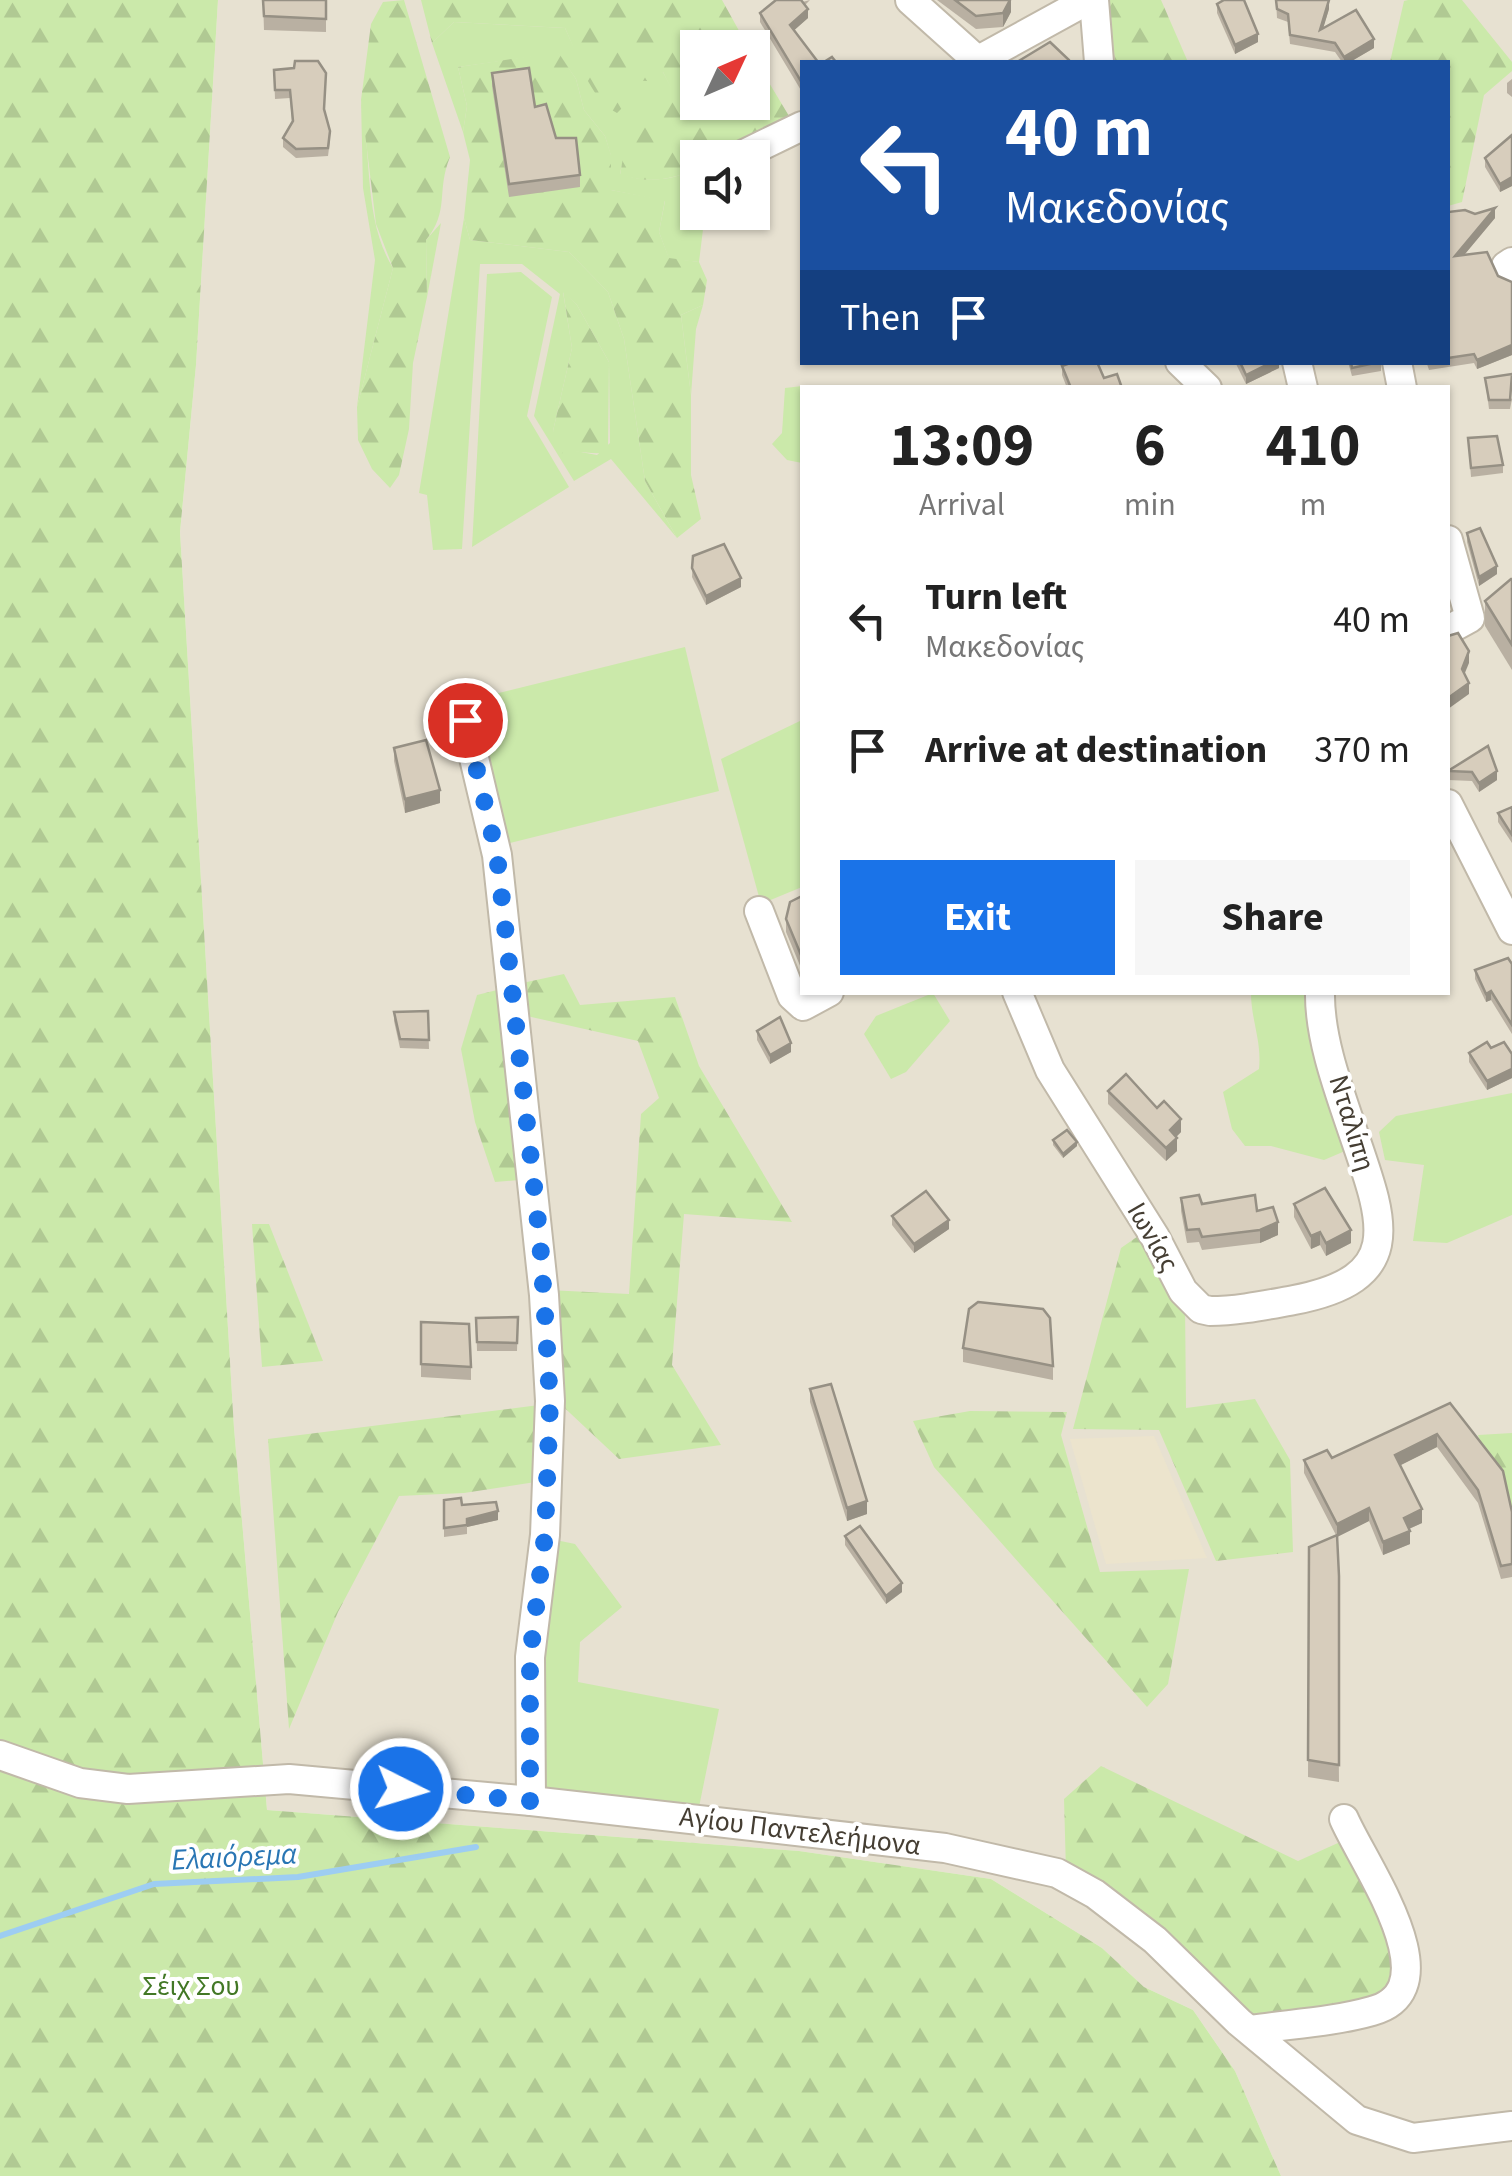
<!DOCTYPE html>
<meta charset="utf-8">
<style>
body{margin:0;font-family:"Source Sans 3",sans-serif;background:#f6f6f6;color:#222;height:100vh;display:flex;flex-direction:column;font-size:38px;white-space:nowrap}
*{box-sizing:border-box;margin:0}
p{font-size:32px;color:#767676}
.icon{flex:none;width:55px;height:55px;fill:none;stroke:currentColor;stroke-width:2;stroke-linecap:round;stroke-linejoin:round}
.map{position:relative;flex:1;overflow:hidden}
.details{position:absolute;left:800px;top:385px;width:650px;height:610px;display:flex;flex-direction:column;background:#fff;border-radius:0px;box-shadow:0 2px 8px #0004}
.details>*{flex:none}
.banner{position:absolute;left:800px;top:60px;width:650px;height:305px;border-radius:0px;box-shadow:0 2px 8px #0004;background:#1a4fa0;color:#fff;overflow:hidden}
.needle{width:65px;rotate:46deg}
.controls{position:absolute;left:680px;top:30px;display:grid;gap:20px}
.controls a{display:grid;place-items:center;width:90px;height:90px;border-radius:0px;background:#fff;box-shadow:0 2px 8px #0004;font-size:50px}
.pin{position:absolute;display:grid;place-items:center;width:85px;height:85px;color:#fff;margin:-42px;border:5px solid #fff;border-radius:50%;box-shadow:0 2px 10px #0007}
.me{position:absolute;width:110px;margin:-55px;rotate:95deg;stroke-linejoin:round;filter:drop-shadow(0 0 8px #0008)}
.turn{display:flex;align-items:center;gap:35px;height:210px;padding:0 40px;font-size:45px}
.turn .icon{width:130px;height:130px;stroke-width:2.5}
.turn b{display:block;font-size:70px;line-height:85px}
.then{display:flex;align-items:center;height:95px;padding:0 40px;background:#0003;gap:20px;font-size:38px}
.eta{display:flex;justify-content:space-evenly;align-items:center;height:170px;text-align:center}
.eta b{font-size:60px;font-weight:700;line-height:70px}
.button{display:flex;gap:20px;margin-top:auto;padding:20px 40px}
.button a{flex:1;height:115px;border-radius:0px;background:#1a73e8;color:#fff;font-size:40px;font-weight:700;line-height:115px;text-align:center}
.button a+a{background:#f6f6f6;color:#222}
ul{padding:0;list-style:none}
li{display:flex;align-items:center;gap:30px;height:130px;padding:0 40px}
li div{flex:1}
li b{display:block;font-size:38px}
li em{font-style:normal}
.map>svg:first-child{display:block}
.residential{fill:#e7e1d1;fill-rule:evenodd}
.education{fill:#ece4cd}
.green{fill:#cbe9aa;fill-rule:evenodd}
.forest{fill:url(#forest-firs)}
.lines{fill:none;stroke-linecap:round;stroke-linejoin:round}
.stream{stroke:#9dcdf2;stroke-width:6}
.minor-casing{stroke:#c1b9a9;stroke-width:32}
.minor{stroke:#fff;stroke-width:28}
.wall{fill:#b9b0a2}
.shaded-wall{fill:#969084}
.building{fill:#d7cdbc;stroke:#969084;stroke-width:2.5}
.route{stroke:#1a73e8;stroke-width:18;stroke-dasharray:0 32.4}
.labels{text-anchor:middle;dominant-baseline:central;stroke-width:8;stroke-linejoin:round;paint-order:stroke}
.street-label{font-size:28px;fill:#453e33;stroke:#fff}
.park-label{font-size:28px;fill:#427825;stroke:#fff}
.water-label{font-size:30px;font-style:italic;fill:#2976b4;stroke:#fff}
</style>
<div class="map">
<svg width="1512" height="2176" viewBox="0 0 1512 2176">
<defs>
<pattern id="forest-firs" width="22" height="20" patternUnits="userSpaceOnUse" patternTransform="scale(2.5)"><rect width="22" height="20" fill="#cbe9aa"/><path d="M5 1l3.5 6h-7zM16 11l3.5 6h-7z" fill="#b0c993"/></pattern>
</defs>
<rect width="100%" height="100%" fill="#f3eee4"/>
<path class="residential" d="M218,0H1512V2176H1281L1235,2071L1193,2010L1144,1987L1102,1948L991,1879L799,1851L267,1810L234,1428L180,532L196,365ZM698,48H752V102H698ZM802,62H1448V362H802ZM698,158H752V212H698ZM802,388H1448V992H802Z"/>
<polygon class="education" points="1154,1436 1207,1558 1106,1564 1070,1439"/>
<g class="green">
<path d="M454,22L565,28L590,83L663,72L677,99C645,119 627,138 620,174C648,183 671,181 697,168L698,212L705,213L699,262L669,259L659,232L665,201L611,190V156L605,136L584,110L576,79L558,53L458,67L467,106L463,132L432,43Z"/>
<path d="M361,100C372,153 363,220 393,268L357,407L375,260L363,188Z"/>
<path d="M464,218L470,240L569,252L608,292L624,339L645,481L677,538L611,459L574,481L534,416L560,294L522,264H480L462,549L433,550L427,495L419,493ZM563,292L577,305L609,362L610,443L597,455L570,450L553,431L572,348Z"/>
<polygon points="441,223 427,297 426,240"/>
<polygon points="521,272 552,297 527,416 569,487 472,547 487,274"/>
<polygon points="703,305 696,329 691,395 681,315"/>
<polygon points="811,385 817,387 802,388 802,463 787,460 772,444 782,433 785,388"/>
<polygon points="685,647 719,791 502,845 470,700"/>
<polygon points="802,720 802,887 761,904 721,759"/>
<polygon points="933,993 950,1021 906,1072 891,1079 864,1034 876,1016"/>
<path d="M1251,993H1305L1310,1030L1345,1151L1324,1160L1271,1146H1245L1232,1129L1223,1092L1259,1069C1262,1041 1251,1020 1251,993Z"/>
<polygon points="1512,1093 1512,1215 1447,1243 1413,1241 1424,1165 1385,1160 1379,1132 1396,1116"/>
<polygon points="551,1539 575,1544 622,1607 580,1642 578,1682 719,1709 699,1807 540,1789 539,1620"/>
</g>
<g class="forest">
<polygon points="0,0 218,0 196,365 180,532 234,1428 267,1810 799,1851 991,1879 1102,1948 1144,1987 1193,2010 1235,2071 1281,2176 0,2176"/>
<path d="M404,0L450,157C436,191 450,211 426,240L427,297L413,363L409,429L399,475L390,488L372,469L358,440L357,407L393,268L376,224L361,100L371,24L383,2Z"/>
<path d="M421,0H722L748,47L698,48V102H752L753,56L792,121L719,157L698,158L697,168C671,181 648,183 620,175L625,146L640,127L638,110L657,111L676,99L663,72L647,81L629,80L631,99L617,113C589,99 578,56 565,28L454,22L432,43Z"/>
<polygon points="1109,0 1161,0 1188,62 1115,62"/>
<polygon points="1408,0 1462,0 1512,62 1512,71 1484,95 1462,202 1448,206 1448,62 1390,62 1404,1"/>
<polygon points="558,52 576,79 584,110 605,136 611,155 611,190 665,200 659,232 669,258 699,262 707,280 703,305 681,315 691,395 691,475 701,519 677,538 645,481 624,339 608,292 569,252 470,240 464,218 470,160 463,132 467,106 458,67"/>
<path d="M563,291L577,305L609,362L608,452C591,456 577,448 559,454L553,431L572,348Z"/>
<polygon points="564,974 580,1005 675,997 699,1066 792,1222 684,1214 672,1365 721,1445 619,1459 554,1398 548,1290 629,1294 641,1114 659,1098 638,1041 518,1014 513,985"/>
<polygon points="505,988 530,1179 495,1182 475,1122 461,1049 477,995"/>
<polygon points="252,1224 269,1224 323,1361 262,1367"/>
<polygon points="1141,1234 1185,1301 1186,1408 1255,1399 1290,1460 1293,1552 1216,1561 1159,1430 1073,1429 1121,1248"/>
<polygon points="547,1404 542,1481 464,1493 399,1496 338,1612 289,1729 268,1439"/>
<polygon points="970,1411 1067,1412 1061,1435 1100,1572 1189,1569 1168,1684 1147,1707 934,1467 913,1421"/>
<polygon points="1512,1433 1512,1538 1478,1435"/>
<polygon points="1101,1766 1298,1861 1349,1838 1402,1968 1377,2000 1253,2021 1066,1871 1064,1799"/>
</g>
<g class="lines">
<polyline class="stream" points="0,1936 154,1884 298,1877 476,1847"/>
<defs>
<g id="minor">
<polyline points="910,0 978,61"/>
<polyline points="1094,0 1099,62"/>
<polyline points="975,62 1088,0"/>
<polyline points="736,158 802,126"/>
<polyline points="1512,262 1506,266 1512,276"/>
<polyline points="1180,362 1207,388"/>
<polyline points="1297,362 1303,388"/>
<polyline points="1397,362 1402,388"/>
<polyline points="1448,540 1470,618 1448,630"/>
<polyline points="465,720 497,855 544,1295 550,1401 545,1535 530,1657 531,1801"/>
<polyline points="1448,804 1512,930"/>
<polyline points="759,911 792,996 803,1006 829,992"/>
<path d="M1017,992L1050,1070L1155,1237L1183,1291L1201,1309L1210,1311C1238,1311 1266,1305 1294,1300C1404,1279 1385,1225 1356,1141C1341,1096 1319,1040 1320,992"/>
<polyline points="0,1755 80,1783 128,1789 289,1779 531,1801 945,1848 1057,1873 1095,1894 1155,1940 1239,2022 1357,2120 1413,2138 1512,2126"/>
<path d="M1250,2030C1290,2024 1333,2022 1372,2011C1454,1989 1364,1865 1344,1819"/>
</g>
</defs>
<use href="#minor" class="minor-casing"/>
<use href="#minor" class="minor"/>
</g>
<g class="wall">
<polygon points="263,0 326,0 326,32 264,30"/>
<polygon points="810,0 804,6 808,18 794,30 802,62 802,92 760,22 760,13"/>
<polygon points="937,0 1011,0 1011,12 1003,27 976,29"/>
<polygon points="1276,0 1329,9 1323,28 1374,48 1350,62 1342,62 1335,52 1290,44 1288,22 1277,18"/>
<polygon points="1217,4 1258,42 1235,54 1217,13"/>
<polygon points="274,70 324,111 330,140 328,156 296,158 283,147 283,138 292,122 290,98 275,99"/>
<polygon points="492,73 535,107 580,175 580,187 509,197 492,86"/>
<polygon points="1512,79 1512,97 1507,93 1507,83"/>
<polygon points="1512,135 1512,186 1500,192 1485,167 1485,158"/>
<polygon points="1448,212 1495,218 1464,255 1498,276 1512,282 1512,355 1477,369 1474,363 1429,370 1427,364 1418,365 1418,362 1448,362"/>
<polygon points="1235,362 1279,362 1279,368 1246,384"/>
<polygon points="1348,362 1381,362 1381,371 1352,376"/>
<polygon points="1062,366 1104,378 1122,388 1067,388 1062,375"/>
<polygon points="1485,378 1512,399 1510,409 1489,409"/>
<polygon points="1468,438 1503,465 1503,473 1471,477"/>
<polygon points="1467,533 1497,574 1479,586 1467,542"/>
<polygon points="693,556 741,587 706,605 692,577"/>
<polygon points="1512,579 1512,670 1485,626 1485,601"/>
<polygon points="1488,746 1497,780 1479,792 1472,781 1448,780 1448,770"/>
<polygon points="394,748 440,803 405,813 394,761"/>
<polygon points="1512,807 1512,843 1498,822 1498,813"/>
<polygon points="802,896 802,968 801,968 786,932 786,919"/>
<polygon points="1512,964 1512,1034 1491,1000 1486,1002 1475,979 1475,970"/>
<polygon points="428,1011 429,1049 400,1048 394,1021 394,1012"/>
<polygon points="757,1031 791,1052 770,1064 757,1040"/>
<polygon points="1491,1048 1512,1054 1512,1078 1487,1090 1469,1062 1469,1053"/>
<polygon points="1108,1091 1157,1108 1181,1132 1176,1137 1177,1151 1166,1161 1108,1104"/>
<polygon points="1053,1140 1077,1146 1063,1158 1053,1145"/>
<polygon points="1181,1198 1202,1204 1257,1211 1278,1235 1260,1243 1202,1250 1199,1242 1187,1243 1181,1211"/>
<polygon points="1294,1204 1351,1243 1326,1256 1320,1245 1311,1249 1294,1217"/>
<polygon points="892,1216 949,1229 914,1253 892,1225"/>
<polygon points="518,1317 517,1351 477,1351 476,1318"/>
<polygon points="421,1322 471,1367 471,1380 421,1377"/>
<polygon points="963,1348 1053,1366 1053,1380 963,1362"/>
<polygon points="810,1389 867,1514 847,1521 810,1402"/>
<polygon points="1450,1403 1512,1512 1512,1577 1501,1579 1478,1503 1437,1447 1400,1465 1422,1523 1409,1529 1410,1544 1383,1555 1369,1521 1337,1537 1339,1782 1308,1777 1309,1547 1336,1535 1304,1473 1304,1460 1332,1458"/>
<polygon points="444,1500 462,1505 498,1520 467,1527 467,1534 444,1537"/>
<polygon points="845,1536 902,1592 886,1604 845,1545"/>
</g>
<g class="shaded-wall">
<polygon points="1011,0 1011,12 1003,27 1003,13"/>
<polygon points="1329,0 1329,9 1320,39 1320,30"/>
<polygon points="808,9 808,18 790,34 790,25"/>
<polygon points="1258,34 1258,42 1235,54 1235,45"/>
<polygon points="1374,39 1374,48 1350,62 1344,62 1344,57"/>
<polygon points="1512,177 1512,186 1500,192 1500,184"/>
<polygon points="1495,208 1495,218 1455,266 1455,256"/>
<polygon points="1512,345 1512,355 1477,369 1477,360"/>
<polygon points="1272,362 1279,362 1279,368 1246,384 1246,375"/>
<polygon points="1497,566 1497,574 1479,586 1479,577"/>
<polygon points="741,578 741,587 706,605 706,596"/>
<polygon points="1469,651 1469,663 1462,680 1462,669"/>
<polygon points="1469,683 1469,694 1448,709 1448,698"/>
<polygon points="1497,771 1497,780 1479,792 1479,783"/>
<polygon points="440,790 440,803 405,813 405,799"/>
<polygon points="1491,991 1491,1000 1486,1002 1486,994"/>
<polygon points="791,1043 791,1052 770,1064 770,1055"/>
<polygon points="1512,1069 1512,1078 1487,1090 1487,1081"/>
<polygon points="1181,1119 1181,1132 1170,1143 1170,1130"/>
<polygon points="1177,1138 1177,1151 1166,1161 1166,1148"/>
<polygon points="1077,1142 1077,1146 1063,1158 1063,1154"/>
<polygon points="949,1220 949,1229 914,1253 914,1244"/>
<polygon points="1278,1222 1278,1235 1260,1243 1260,1230"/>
<polygon points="1351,1230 1351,1243 1326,1256 1326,1243"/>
<polygon points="1320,1232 1320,1245 1311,1249 1311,1236"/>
<polygon points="1437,1434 1437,1447 1395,1468 1395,1455"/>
<polygon points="867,1501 867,1514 847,1521 847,1508"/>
<polygon points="1369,1508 1369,1521 1337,1537 1337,1524"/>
<polygon points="1422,1509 1422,1523 1404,1531 1404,1518"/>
<polygon points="498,1511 498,1520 467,1527 467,1519"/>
<polygon points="1410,1531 1410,1544 1383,1555 1383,1542"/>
<polygon points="902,1583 902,1592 886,1604 886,1596"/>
</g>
<g class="building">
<polygon points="263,0 326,0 326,19 264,16"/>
<polygon points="776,0 801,0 808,9 790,25 818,62 802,62 802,83 760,13"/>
<polygon points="955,0 1010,0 1003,13 976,16"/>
<polygon points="1224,0 1244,0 1258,34 1235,45 1217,4"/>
<polygon points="1276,0 1329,0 1320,30 1356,10 1374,39 1344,57 1335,43 1290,35 1288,14 1277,9"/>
<polygon points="1050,42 1069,60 1069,62 1017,62"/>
<polygon points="832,57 836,62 824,62"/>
<polygon points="295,61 318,61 326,73 324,109 330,131 328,148 296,149 283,138 293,121 290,90 275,90 274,70 294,68"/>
<polygon points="529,68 535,107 546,104 556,138 576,138 580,175 509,184 492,73"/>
<polygon points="1512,135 1512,177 1500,184 1485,158"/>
<polygon points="1495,208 1455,256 1487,252 1498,276 1512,282 1512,345 1477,360 1474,354 1448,358 1448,212 1465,210 1475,214"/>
<polygon points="1073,362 1097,362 1104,378 1117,374 1122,388 1071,388 1062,366"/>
<polygon points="1240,362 1272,362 1246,375"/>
<polygon points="1351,362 1379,362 1352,368"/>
<polygon points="1512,374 1510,400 1489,400 1485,378"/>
<polygon points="1497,436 1503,465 1471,468 1468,438"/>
<polygon points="1480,528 1497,566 1479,577 1467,533"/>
<polygon points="724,544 741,578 706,596 692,568 693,556"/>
<polygon points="1511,579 1512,579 1512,645 1485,601"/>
<polygon points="1458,633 1469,651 1462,669 1469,683 1448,698 1448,636"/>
<polygon points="426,740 440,790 405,799 394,748"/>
<polygon points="1488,746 1497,771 1479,783 1472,772 1448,771"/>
<polygon points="1512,807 1512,835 1498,813"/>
<polygon points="802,896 802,954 801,955 786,919 790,902"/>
<polygon points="1508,958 1512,964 1512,1025 1491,991 1486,994 1475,970"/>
<polygon points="428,1011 429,1040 400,1039 394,1012"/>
<polygon points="780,1017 791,1043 770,1055 757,1031"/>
<polygon points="1487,1042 1491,1048 1504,1042 1512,1054 1512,1069 1487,1081 1469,1053"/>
<polygon points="1126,1074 1157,1108 1164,1101 1181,1119 1170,1130 1177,1138 1166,1148 1108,1091"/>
<polygon points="1067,1130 1077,1142 1063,1154 1053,1140"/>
<polygon points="1325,1188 1351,1230 1326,1243 1320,1232 1311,1236 1294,1204"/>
<polygon points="926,1191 949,1220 914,1244 892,1216"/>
<polygon points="1199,1195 1202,1204 1255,1195 1257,1211 1273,1207 1278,1222 1260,1230 1202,1237 1199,1229 1187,1230 1181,1198"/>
<polygon points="978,1302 1043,1309 1050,1318 1053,1366 963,1348 969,1309"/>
<polygon points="518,1317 517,1343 477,1342 476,1318"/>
<polygon points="421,1322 469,1324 471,1367 421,1364"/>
<polygon points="831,1384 867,1501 847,1508 810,1389"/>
<polygon points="1450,1403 1503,1471 1512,1512 1512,1564 1501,1566 1478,1490 1437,1434 1395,1455 1422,1509 1404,1518 1410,1531 1383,1542 1369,1508 1337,1524 1304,1460 1327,1450 1332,1458"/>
<polygon points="461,1498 462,1505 496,1502 498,1511 467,1519 467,1525 444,1528 444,1500"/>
<polygon points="860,1526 902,1583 886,1596 845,1536"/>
<polygon points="1337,1535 1339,1576 1339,1765 1308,1760 1309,1547"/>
</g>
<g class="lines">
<polyline class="route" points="401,1789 530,1801 530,1657 545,1535 550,1402 546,1330 540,1240 497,855 465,720"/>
</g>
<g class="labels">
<g class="street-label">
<text transform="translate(1352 1123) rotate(73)">Νταλίπη</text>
<text transform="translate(1153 1237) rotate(60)">Ιωνίας</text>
<text transform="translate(800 1831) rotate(7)">Αγίου Παντελεήμονα</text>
</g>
<g class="park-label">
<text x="191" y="1986">Σέιχ Σου</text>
</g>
<g class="water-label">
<text transform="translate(234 1857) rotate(-3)">Ελαιόρεμα</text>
</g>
</g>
</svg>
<div class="controls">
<a><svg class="needle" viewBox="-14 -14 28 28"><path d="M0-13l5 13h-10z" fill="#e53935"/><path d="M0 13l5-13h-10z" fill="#767676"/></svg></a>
<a><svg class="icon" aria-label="sound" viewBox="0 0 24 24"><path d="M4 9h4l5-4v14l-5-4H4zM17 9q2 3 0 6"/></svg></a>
</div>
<div class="pin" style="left:465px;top:720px;background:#d93025"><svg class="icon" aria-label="arrive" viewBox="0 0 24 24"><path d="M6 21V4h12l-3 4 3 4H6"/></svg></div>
<svg class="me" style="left:401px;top:1789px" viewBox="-20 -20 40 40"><circle r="17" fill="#1a73e8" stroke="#fff" stroke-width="3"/><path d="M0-11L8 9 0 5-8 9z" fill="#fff"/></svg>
<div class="banner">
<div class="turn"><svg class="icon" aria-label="left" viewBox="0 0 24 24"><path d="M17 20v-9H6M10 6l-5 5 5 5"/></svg><div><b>40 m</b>Μακεδονίας</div></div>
<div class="then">Then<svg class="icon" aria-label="arrive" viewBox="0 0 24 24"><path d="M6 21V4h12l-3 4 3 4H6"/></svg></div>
</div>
<section class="details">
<div class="eta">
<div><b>13:09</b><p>Arrival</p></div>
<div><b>6</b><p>min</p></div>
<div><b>410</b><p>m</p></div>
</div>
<ul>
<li><svg class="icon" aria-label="left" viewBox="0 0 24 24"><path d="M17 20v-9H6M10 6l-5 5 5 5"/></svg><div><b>Turn left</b><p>Μακεδονίας</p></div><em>40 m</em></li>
<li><svg class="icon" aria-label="arrive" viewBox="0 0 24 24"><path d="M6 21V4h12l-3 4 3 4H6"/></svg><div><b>Arrive at destination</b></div><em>370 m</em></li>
</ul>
<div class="button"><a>Exit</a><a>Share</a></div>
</section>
</div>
